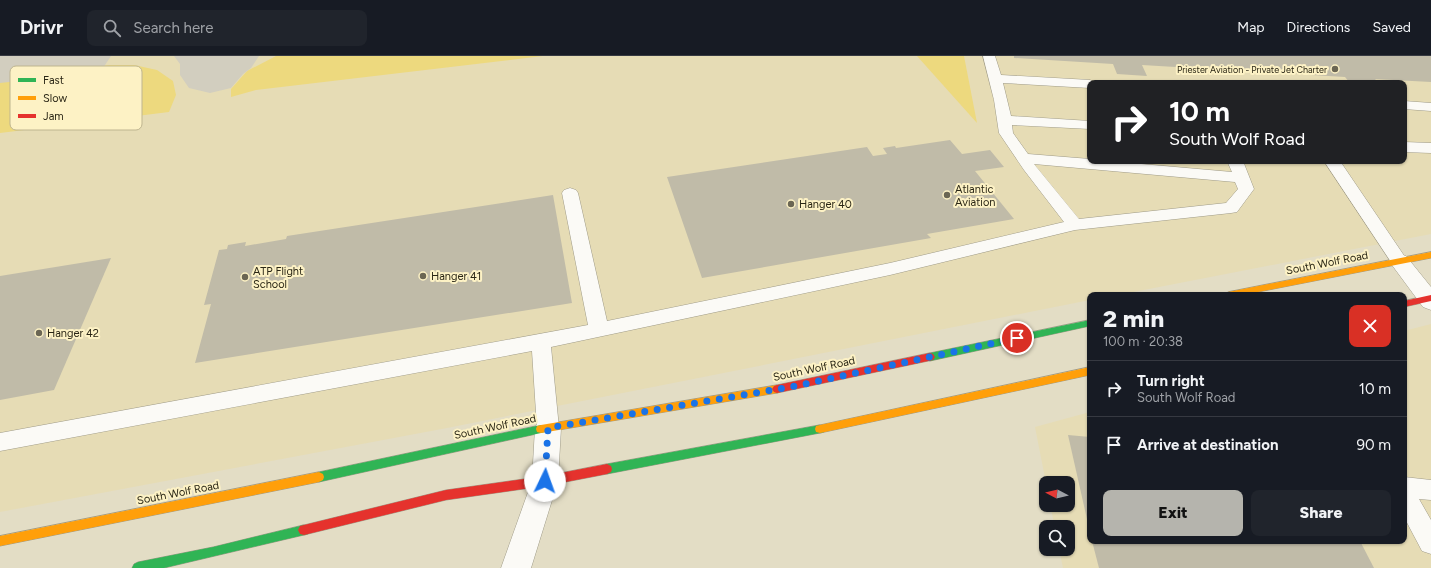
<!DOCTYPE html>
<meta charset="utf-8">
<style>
body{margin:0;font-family:Figtree,sans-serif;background:#20242c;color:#f1f3f6;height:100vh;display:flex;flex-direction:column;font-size:15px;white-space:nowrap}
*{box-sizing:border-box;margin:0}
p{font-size:13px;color:#9ea1a6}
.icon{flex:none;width:22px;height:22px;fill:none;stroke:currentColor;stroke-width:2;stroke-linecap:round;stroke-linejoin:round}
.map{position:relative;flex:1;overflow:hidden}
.drawer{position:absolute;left:1087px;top:236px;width:320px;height:252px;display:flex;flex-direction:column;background:#171b24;border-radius:8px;box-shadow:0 1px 3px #0004}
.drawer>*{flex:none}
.banner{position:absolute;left:1087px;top:24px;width:320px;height:84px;border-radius:8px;box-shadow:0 1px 3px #0004;background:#202124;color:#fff;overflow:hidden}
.needle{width:26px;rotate:277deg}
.fabs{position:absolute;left:1039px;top:420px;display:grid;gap:8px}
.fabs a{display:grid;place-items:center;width:36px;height:36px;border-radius:8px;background:#171b24;box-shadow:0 1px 3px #0004;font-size:20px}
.pin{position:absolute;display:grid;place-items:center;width:34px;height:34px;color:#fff;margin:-17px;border:2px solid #fff;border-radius:50%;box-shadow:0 1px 4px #0007}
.me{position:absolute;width:44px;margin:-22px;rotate:3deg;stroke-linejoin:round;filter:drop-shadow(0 0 3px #0008)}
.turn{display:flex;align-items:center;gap:14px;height:84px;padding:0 16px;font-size:18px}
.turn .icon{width:52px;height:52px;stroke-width:2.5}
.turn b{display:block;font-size:28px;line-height:34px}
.round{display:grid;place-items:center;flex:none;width:42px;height:42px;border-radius:8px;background:#20242c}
.head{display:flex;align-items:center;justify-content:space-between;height:68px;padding:0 16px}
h1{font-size:24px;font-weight:800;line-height:30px}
.action{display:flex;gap:8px;margin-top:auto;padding:8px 16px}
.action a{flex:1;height:46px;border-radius:8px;background:#b5b4ad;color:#111;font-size:16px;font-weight:800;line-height:46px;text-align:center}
.action a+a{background:#20242c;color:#f1f3f6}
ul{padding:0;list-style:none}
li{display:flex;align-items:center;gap:12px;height:56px;padding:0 16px;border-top:1px solid #363941}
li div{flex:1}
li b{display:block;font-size:15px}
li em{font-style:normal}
header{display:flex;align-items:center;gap:24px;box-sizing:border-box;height:56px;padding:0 20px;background:#171b24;border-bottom:1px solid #363941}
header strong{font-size:19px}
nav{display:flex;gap:22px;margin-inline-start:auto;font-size:14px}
.search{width:280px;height:36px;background:#20242c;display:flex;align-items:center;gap:10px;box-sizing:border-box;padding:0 14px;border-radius:8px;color:#9ea1a6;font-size:15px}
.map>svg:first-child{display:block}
.built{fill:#e6dcb5;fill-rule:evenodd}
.green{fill:#edd97e}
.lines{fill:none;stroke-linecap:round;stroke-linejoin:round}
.taxiway{fill:#d2cebf;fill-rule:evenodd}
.building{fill:#c0bba8}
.lane-casing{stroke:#9f9b88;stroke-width:1}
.street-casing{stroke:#9f9b88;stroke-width:1}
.fast-casing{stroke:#9f9b88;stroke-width:1}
.slow-casing{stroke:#9f9b88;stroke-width:1}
.jam-casing{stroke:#9f9b88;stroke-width:1}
.lane{fill:#fbfaf6;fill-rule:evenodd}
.street{fill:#fbfaf6;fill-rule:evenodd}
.fast{fill:#30b455;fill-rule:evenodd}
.slow{fill:#ff9f0a;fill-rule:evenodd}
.jam{fill:#e5322d;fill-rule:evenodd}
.route{stroke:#1a73e8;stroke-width:7;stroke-dasharray:0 12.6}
.poi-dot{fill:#6b6653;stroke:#fdf2c5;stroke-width:1.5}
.labels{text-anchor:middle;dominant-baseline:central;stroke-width:4;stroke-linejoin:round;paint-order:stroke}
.far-poi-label{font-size:9px;fill:#2a2615;stroke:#fdf2c5;text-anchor:end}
.poi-label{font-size:11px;fill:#2a2615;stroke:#fdf2c5;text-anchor:start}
.street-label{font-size:11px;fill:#2a2615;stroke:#fdf2c5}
.key{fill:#fdf2c5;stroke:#beb590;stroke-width:1}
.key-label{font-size:11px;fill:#2a2615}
</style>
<header>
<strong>Drivr</strong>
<div class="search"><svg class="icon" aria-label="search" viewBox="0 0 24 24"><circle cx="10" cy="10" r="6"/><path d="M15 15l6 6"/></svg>Search here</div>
<nav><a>Map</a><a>Directions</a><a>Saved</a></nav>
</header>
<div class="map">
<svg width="1431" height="512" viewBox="0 0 1431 512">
<rect width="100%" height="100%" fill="#e3ddc5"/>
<g class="built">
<path d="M0,0H1431V178L1118,239H1090V244L447,372L0,456ZM1090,27H1404V105H1090Z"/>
<polygon points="1431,268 1431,512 1063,512 1059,493 1068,493 1068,471 1055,471 1050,449 1068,449 1068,427 1046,427 1035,371 1090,356 1090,485 1404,485 1404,275"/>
</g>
<g class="green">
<polygon points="276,0 543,0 256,34 231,41 231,33 247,15"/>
<polygon points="917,0 964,0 977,67"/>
<polygon points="110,9 134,9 157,14 173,25 176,39 169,56 0,77 0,21"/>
</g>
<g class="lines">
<g class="taxiway">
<polygon points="0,0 111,0 103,12 82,18 0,27"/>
<polygon points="174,0 259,0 251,12 243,18 231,32 210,37 189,32 180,19 180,8"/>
</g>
</g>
<g class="building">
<polygon points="1014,0 1431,0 1431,26 1375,23 1379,27 1350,27 1345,21 1142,9 1147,20 1117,18 1113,8 1014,2"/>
<polygon points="950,84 962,98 990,94 1004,111 975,115 1014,163 927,178 931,182 702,222 667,121 867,91 873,100 887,98 883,92 895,90 896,92"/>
<polygon points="553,139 572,247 195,307 211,248 204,249 219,194 227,193 228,189 246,186 245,190 286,183 287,180"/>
<polygon points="111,202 54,334 0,344 0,220"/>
<polygon points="1068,379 1090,381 1090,472 1089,472"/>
<polygon points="1092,485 1360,485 1374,512 1099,512"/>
</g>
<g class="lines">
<defs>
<g id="lane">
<path d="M983,0H995L1001,19L1090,24L1096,27H1090V32L1003,27L1011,60L1090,65V73L1012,69L1013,77L1028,98L1090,103V105H1107L1232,116L1227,105H1243L1254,133L1237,156L1231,157L1075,174L890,219L551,291L559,372L556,378L548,381L540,378L537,372L532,295L0,395V377L588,269L562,137L564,134L570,132L576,134L578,137L607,265L890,207L1064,166L1024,114L999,77L994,44ZM1034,108L1235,126L1238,133L1226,147L1079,163Z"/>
<polygon points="1404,45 1431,47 1431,55 1404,53"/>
<polygon points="1404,86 1431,87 1431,97 1404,96"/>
<polygon points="1324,105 1340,105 1405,201 1408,205 1405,209 1399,211 1393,209"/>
<polygon points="1404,421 1431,424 1431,444 1419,443 1431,464 1431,498 1422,495 1404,461"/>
</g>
<g id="street">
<polygon points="1399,198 1406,200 1431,231 1431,254 1423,251 1389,205 1392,200"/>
<polygon points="548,362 557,365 561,372 558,425 531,512 501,512 532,425 535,372 539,365"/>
</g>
<g id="fast">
<polygon points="1090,264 1090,270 930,305 927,304 925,301 927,298 930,297"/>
<polygon points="541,369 545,370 546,373 545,376 541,377 319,426 315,424 314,421 315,418 319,416"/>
<polygon points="820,369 824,370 825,373 824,376 820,377 607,418 603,416 602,413 603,410 607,408"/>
<polygon points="304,469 308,470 310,474 308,478 304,479 164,512 132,512 134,508 138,506 213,491"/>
</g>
<g id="slow">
<polygon points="1431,196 1431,202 1243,239 1224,239 1228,236"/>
<polygon points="1090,311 1090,319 820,377 816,376 815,373 816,370 820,369"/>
<polygon points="777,329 780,330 782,333 780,336 777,337 541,377 537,376 536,373 537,370 541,369"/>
<polygon points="319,416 323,418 324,421 323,424 319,426 0,490 0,480"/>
</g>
<g id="jam">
<polygon points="1431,239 1431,245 1404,251 1404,245"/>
<polygon points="930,297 933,298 935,301 933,304 777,337 774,336 772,333 774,330 777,329"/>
<polygon points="607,408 611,410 612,413 611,416 607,418 545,430 446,444 304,479 300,478 298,474 300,470 304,469 446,434 545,420"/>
</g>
</defs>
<use href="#lane" class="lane-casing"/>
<use href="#street" class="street-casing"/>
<use href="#fast" class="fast-casing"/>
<use href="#slow" class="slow-casing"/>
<use href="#jam" class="jam-casing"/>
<use href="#lane" class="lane"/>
<use href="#street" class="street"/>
<use href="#fast" class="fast"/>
<use href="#slow" class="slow"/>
<use href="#jam" class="jam"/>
</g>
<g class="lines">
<polyline class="route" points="545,425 548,372 796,330 1017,282"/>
</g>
<g class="poi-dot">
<circle cx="1335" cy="13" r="4"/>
<circle cx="947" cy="139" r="4"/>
<circle cx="791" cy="148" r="4"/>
<circle cx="423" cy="220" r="4"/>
<circle cx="245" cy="221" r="4"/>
<circle cx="39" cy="277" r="4"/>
</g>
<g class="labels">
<g class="far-poi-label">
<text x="1327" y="13">Priester Aviation - Private Jet Charter</text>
</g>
<g class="poi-label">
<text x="955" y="133">Atlantic<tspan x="955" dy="13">Aviation</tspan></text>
<text x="799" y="148">Hanger 40</text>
<text x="253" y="215">ATP Flight<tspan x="253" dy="13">School</tspan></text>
<text x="431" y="220">Hanger 41</text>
<text x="47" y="277">Hanger 42</text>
</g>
<g class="street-label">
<text transform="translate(1327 207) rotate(-11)">South Wolf Road</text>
<text transform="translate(814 313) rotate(-12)">South Wolf Road</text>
<text transform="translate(495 371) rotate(-12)">South Wolf Road</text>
<text transform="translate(178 437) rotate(-11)">South Wolf Road</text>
</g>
</g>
<rect x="10" y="10" width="132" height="64" rx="6" class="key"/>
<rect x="18" y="22" width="18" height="4" fill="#30b455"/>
<rect x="18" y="40" width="18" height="4" fill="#ff9f0a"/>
<rect x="18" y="58" width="18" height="4" fill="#e5322d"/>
<g class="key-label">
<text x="43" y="28">Fast</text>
<text x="43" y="46">Slow</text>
<text x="43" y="64">Jam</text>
</g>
</svg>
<div class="fabs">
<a><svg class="needle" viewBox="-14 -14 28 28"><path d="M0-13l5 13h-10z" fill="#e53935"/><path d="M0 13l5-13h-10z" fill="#9ea1a6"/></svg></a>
<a><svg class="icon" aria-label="search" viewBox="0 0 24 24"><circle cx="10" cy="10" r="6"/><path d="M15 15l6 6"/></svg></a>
</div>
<div class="pin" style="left:1017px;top:282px;background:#d93025"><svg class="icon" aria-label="arrive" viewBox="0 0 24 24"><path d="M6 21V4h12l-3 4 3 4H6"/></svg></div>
<svg class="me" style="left:545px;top:425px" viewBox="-20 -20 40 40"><circle r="19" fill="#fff"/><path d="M0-13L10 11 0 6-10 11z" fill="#1a73e8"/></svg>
<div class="banner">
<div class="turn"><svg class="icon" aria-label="right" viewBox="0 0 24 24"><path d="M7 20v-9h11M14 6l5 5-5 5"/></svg><div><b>10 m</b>South Wolf Road</div></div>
</div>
<section class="drawer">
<div class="head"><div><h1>2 min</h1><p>100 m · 20:38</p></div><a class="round" style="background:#d93025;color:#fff"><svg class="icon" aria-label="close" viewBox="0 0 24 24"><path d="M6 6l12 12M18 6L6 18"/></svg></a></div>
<ul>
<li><svg class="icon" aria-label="right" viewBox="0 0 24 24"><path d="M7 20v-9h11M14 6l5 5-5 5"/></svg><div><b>Turn right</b><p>South Wolf Road</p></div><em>10 m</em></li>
<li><svg class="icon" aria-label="arrive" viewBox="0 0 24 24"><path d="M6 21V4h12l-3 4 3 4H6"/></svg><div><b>Arrive at destination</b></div><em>90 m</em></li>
</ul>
<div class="action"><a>Exit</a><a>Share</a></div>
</section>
</div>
